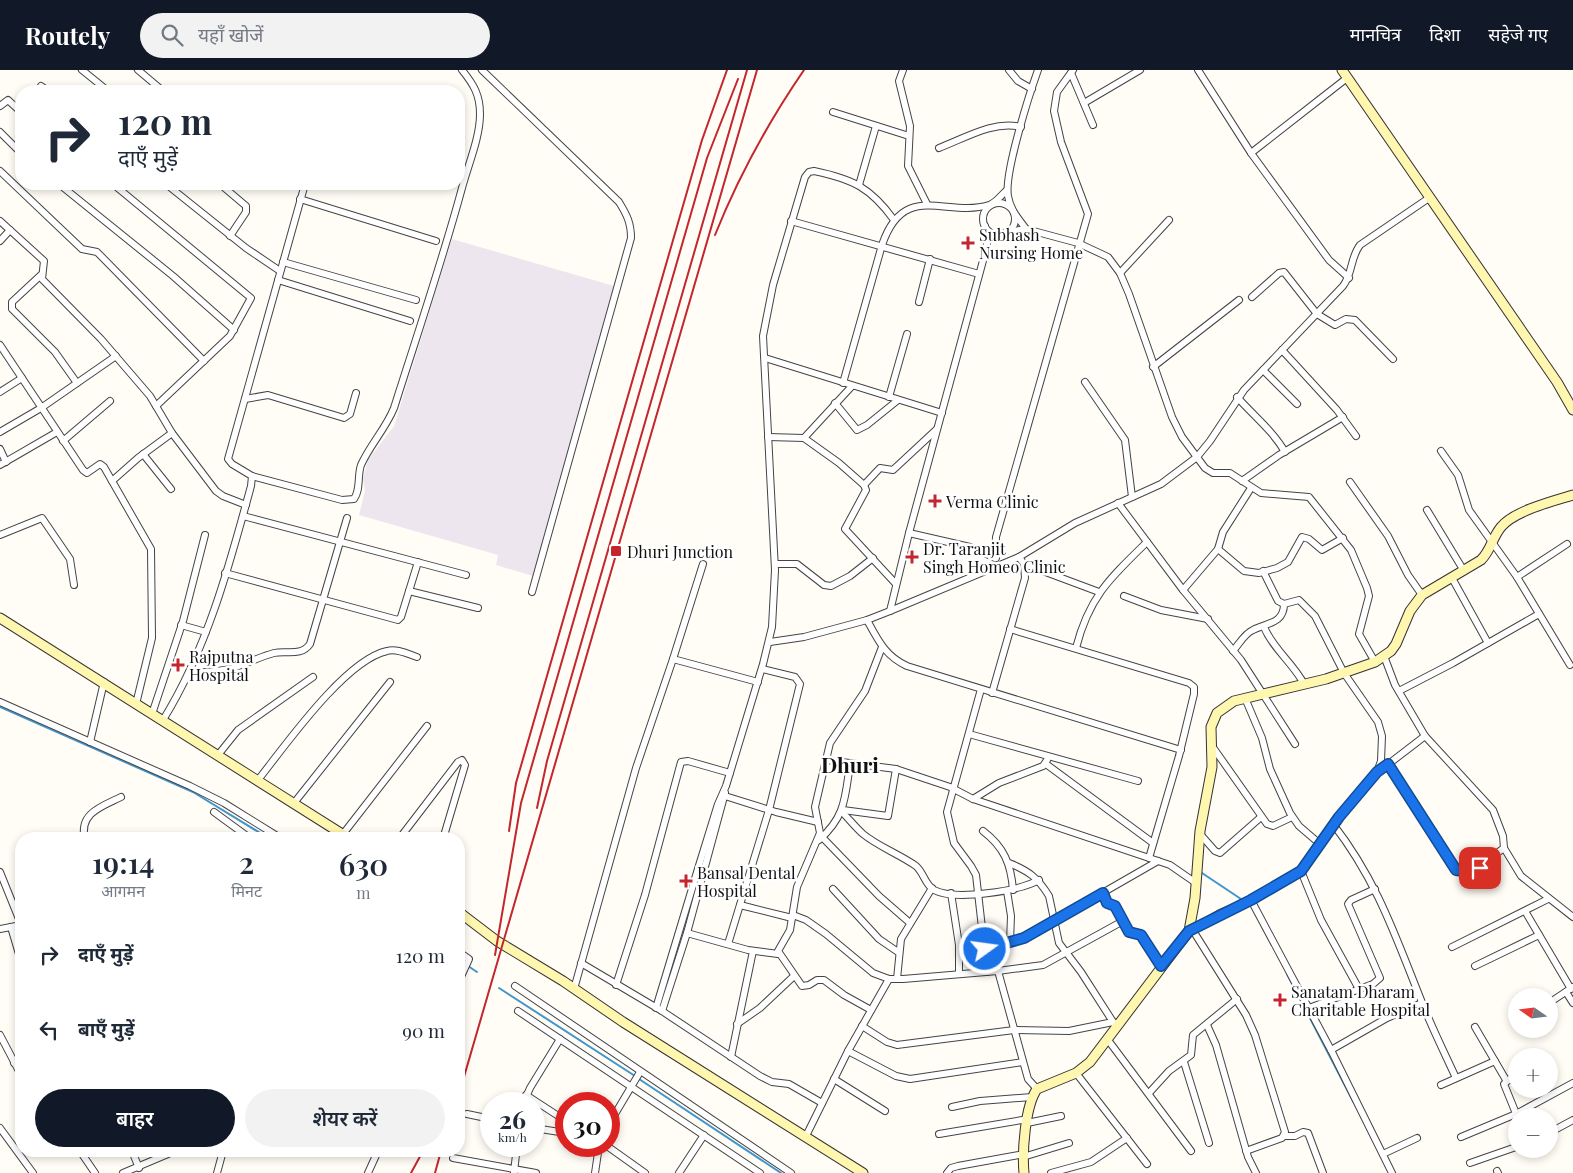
<!DOCTYPE html>
<html lang="hi">
<meta charset="utf-8">
<style>
body{margin:0;font-family:"Playfair Display","Noto Sans Devanagari",serif;background:#f2f2f3;color:#1f2937;height:100vh;display:flex;flex-direction:column;font-size:19px;white-space:nowrap}
*{box-sizing:border-box;margin:0}
p{font-size:16px;color:#747a83}
.icon{flex:none;width:28px;height:28px;fill:none;stroke:currentColor;stroke-width:2;stroke-linecap:round;stroke-linejoin:round}
.map{position:relative;flex:1;overflow:hidden}
.details{position:absolute;left:15px;top:762px;width:450px;height:325px;display:flex;flex-direction:column;background:#fff;border-radius:20px;box-shadow:0 2px 8px #0003}
.details>*{flex:none}
.top-card{position:absolute;left:15px;top:15px;width:450px;height:105px;border-radius:20px;box-shadow:0 2px 8px #0003;background:#fff;color:#1f2937;overflow:hidden}
.needle{width:32px;rotate:284deg}
.controls{position:absolute;left:1508px;top:918px;display:grid;gap:10px}
.controls a{display:grid;place-items:center;width:50px;height:50px;border-radius:50%;background:#fff;box-shadow:0 2px 8px #0003;font-size:25px}
.speed{position:absolute;left:480px;top:1022px;display:flex;gap:10px;font-size:25px;font-weight:700;text-align:center}
.speed>*{display:grid;place-content:center;width:65px;height:65px;border-radius:50%;background:#fff;box-shadow:0 2px 8px #0003;line-height:1}
.speed small{font-size:12px;font-weight:400}
.speed .limit{border:8px solid #d22;background:#fff;color:#111}
.pin{position:absolute;display:grid;place-items:center;width:42px;height:42px;color:#fff;margin:-21px;border-radius:10px;box-shadow:0 2px 8px #0006}
.me{position:absolute;width:55px;margin:-28px;rotate:76deg;stroke-linejoin:round;filter:drop-shadow(0 0 4px #0008)}
.turn{display:flex;align-items:center;gap:18px;height:105px;padding:0 20px;font-size:22px}
.turn .icon{width:65px;height:65px;stroke-width:2.5}
.turn b{display:block;font-size:35px;line-height:42px}
.eta{display:flex;justify-content:space-evenly;align-items:center;height:85px;text-align:center}
.eta b{font-size:30px;font-weight:600;line-height:35px}
.cta{display:flex;gap:10px;margin-top:auto;padding:10px 20px}
.cta a{flex:1;height:58px;border-radius:30px;background:#111827;color:#fff;font-size:20px;font-weight:600;line-height:58px;text-align:center}
.cta a+a{background:#f2f2f3;color:#1f2937}
ul{padding:0;list-style:none}
li{display:flex;align-items:center;gap:15px;height:75px;padding:0 20px}
li div{flex:1}
li b{display:block;font-size:19px}
li em{font-style:normal}
header{display:flex;align-items:center;gap:30px;box-sizing:border-box;height:70px;padding:0 25px;background:#111827;color:#fff}
header strong{font-size:24px}
nav{display:flex;gap:28px;margin-inline-start:auto;font-size:18px}
.search{width:350px;height:45px;background:#f2f2f3;display:flex;align-items:center;gap:12px;box-sizing:border-box;padding:0 18px;border-radius:28px;color:#747a83;font-size:19px}
.map>svg:first-child{display:block}
.industrial{fill:#eee6ef}
.lines{fill:none;stroke-linecap:round;stroke-linejoin:round}
.stream{stroke:#3f96cf;stroke-width:2}
.street-casing{stroke:#444;stroke-width:8}
.secondary-casing{stroke:#333;stroke-width:11}
.street{stroke:#fff;stroke-width:6}
.secondary{stroke:#fff6b0;stroke-width:9}
.rail{stroke:#c4262e;stroke-width:2}
.route-casing{stroke:#114b97;stroke-width:12}
.route{stroke:#1a73e8;stroke-width:9}
.poi-dot{fill:#c4262e;stroke:#fff;stroke-width:2}
.labels{text-anchor:middle;dominant-baseline:central;stroke-width:5;stroke-linejoin:round;paint-order:stroke}
.poi-label{font-size:16px;fill:#111;stroke:#fff;text-anchor:start}
.district-label{font-size:21px;font-weight:bold;fill:#111;stroke:#fff}
</style>
<header>
<strong>Routely</strong>
<div class="search"><svg class="icon" aria-label="search" viewBox="0 0 24 24"><circle cx="10" cy="10" r="6"/><path d="M15 15l6 6"/></svg>यहाँ खोजें</div>
<nav><a>मानचित्र</a><a>दिशा</a><a>सहेजे गए</a></nav>
</header>
<div class="map">
<svg width="1573" height="1103" viewBox="0 0 1573 1103">
<rect width="100%" height="100%" fill="#fffdf5"/>
<polygon class="industrial" points="452,169 614,216 533,506 496,495 498,485 359,445 365,421 363,408 368,390 394,356"/>
<g class="lines">
<g class="stream">
<polyline points="0,637 193,722 270,769"/>
<polyline points="1202,803 1241,829"/>
<polyline points="459,890 477,902"/>
<polyline points="1287,904 1354,1033"/>
<polyline points="499,918 635,1006"/>
<polyline points="639,1009 781,1103"/>
</g>
<defs>
<g id="street">
<polyline points="82,0 108,21"/>
<polyline points="138,0 163,21"/>
<path d="M482,0L619,132C627,145 631,153 631,168L532,522"/>
<polyline points="903,0 899,11 910,56 908,96 927,134"/>
<polyline points="1009,0 1018,11 1032,19"/>
<polyline points="1198,0 1251,83 1329,190 1349,208"/>
<polyline points="1071,3 1093,55"/>
<polyline points="41,16 48,21"/>
<polyline points="1084,33 1140,0"/>
<polyline points="0,36 8,30 21,42"/>
<polyline points="833,42 909,66"/>
<polyline points="0,62 21,83"/>
<path d="M939,78C965,68 994,50 1021,57"/>
<polyline points="1251,83 1347,8"/>
<polyline points="0,101 82,179 97,182 204,291"/>
<polyline points="59,114 173,206 234,260"/>
<polyline points="113,114 251,228 230,266 156,336"/>
<polyline points="166,114 246,178 280,201"/>
<polyline points="220,114 246,136 246,142 230,166"/>
<polyline points="859,115 876,56"/>
<polyline points="300,129 436,171"/>
<circle cx="999" cy="149" r="16"/>
<polyline points="0,151 44,191 42,209 101,269 150,326 172,363 216,421 223,426 246,435"/>
<polyline points="791,151 979,204"/>
<path d="M1026,159C1019,149 1010,140 1008,126C1004,104 1029,25 1038,0"/>
<polyline points="1006,162 1026,159 1078,173 1108,187 1120,203 1129,224 1172,347 1182,367 1205,398 1213,403 1230,403 1261,423 1309,427 1351,480 1367,518 1369,526 1359,564 1375,592"/>
<polyline points="0,171 10,160"/>
<polyline points="283,192 416,230"/>
<polyline points="1120,203 1169,150"/>
<polyline points="41,205 12,232 12,239 55,282 77,313"/>
<polyline points="278,210 410,251"/>
<polyline points="1252,227 1279,203 1284,202 1317,244 1335,255 1346,249 1355,250 1393,289"/>
<polyline points="919,232 930,189"/>
<polyline points="0,275 83,400 87,403 100,394 104,397 151,479 152,568 136,634"/>
<polyline points="1282,280 1337,340 1356,366"/>
<polyline points="765,288 942,343"/>
<polyline points="1153,297 1239,230"/>
<polyline points="1263,300 1297,334"/>
<polyline points="1085,312 1125,370 1132,427"/>
<path d="M843,313L882,175C904,110 946,148 989,135C996,133 1002,124 1007,120"/>
<polyline points="0,322 22,308"/>
<polyline points="889,327 907,264"/>
<path d="M1237,327C1254,346 1273,361 1285,382"/>
<polyline points="245,329 268,325 344,348 350,344 356,323"/>
<polyline points="835,333 857,360 867,355 898,330"/>
<polyline points="0,362 41,338 116,286"/>
<polyline points="768,367 804,368 839,393 864,415 866,420 845,459 896,514"/>
<polyline points="804,368 852,316"/>
<polyline points="63,371 110,331"/>
<polyline points="0,379 6,392"/>
<polyline points="1441,381 1458,405 1469,440 1517,507 1570,595"/>
<polyline points="143,384 171,419"/>
<polyline points="0,395 57,362"/>
<path d="M252,406L342,430L354,429C361,419 357,407 361,395C370,375 386,358 394,338C417,265 442,192 462,118C468,95 480,68 480,44C480,25 474,15 462,0"/>
<polyline points="112,411 138,388 172,363"/>
<polyline points="1242,411 1279,385 1343,347"/>
<polyline points="1350,412 1388,466 1408,505 1422,525"/>
<polyline points="864,415 880,398 893,400 936,360"/>
<polyline points="1118,433 1183,520 1241,590 1295,674"/>
<polyline points="1427,440 1464,501"/>
<polyline points="243,446 466,505"/>
<polyline points="909,463 970,477 996,488"/>
<polyline points="0,465 42,448 70,489 74,515"/>
<polyline points="1218,479 1244,501 1259,503 1277,498 1288,492 1302,467 1309,469 1322,480 1343,468"/>
<polyline points="995,488 996,467 1088,144 1061,72 1054,41 1057,22 1073,0"/>
<polyline points="775,494 797,494 824,515 831,516 850,506 873,488"/>
<polyline points="1024,494 1099,522"/>
<polyline points="225,503 398,550 401,547 418,492"/>
<polyline points="1517,507 1567,474"/>
<polyline points="1452,508 1488,573"/>
<polyline points="1183,520 1218,479 1223,462 1251,418"/>
<polyline points="409,521 478,538"/>
<polyline points="1124,526 1161,540 1208,549"/>
<polyline points="890,541 909,463 984,187 987,174 985,156"/>
<path d="M867,550C878,570 885,586 907,596L1181,680"/>
<polyline points="181,555 206,562"/>
<path d="M1264,557C1273,579 1293,593 1304,614"/>
<polyline points="1010,559 1189,613 1194,617 1194,624 1179,686 1149,788"/>
<path d="M770,572L804,567L867,550L890,541L1019,487L1075,453L1161,414L1197,387L1210,371L1244,320L1343,216C1353,203 1350,188 1360,175L1429,128"/>
<path d="M1076,578C1089,527 1110,508 1147,472"/>
<path d="M1233,581C1239,574 1245,563 1253,560C1266,553 1284,554 1284,534"/>
<polyline points="1384,586 1395,615 1425,666 1493,740 1503,766 1504,778 1521,806 1573,847"/>
<polyline points="673,589 703,494"/>
<path d="M189,603C204,602 218,602 233,598C246,594 259,587 274,583C286,580 301,587 310,574L347,448"/>
<polyline points="981,619 947,742 954,773 971,796 976,805 987,902"/>
<polyline points="1399,621 1453,593 1539,544"/>
<polyline points="992,623 1025,508 1024,494 1019,487"/>
<polyline points="1245,628 1262,668 1270,699 1290,743 1299,756 1320,774"/>
<polyline points="0,632 190,716 224,733 282,769"/>
<polyline points="152,644 183,551 205,465"/>
<path d="M163,650C207,579 229,497 251,416L252,406L232,394L228,389L305,114"/>
<polyline points="969,664 1138,711"/>
<polyline points="90,672 104,612"/>
<polyline points="1212,676 1267,754 1273,756 1292,747"/>
<polyline points="218,685 238,660 313,607"/>
<polyline points="826,690 896,699 950,717 973,729 1170,795 1196,813"/>
<polyline points="1046,694 1153,773"/>
<polyline points="1388,694 1456,800 1471,802 1504,778"/>
<polyline points="1386,696 1425,666"/>
<path d="M258,710C285,676 345,590 387,581C396,578 408,584 417,587"/>
<polyline points="725,726 776,742 818,752"/>
<polyline points="973,729 999,713 1043,696 1047,690"/>
<polyline points="294,733 390,612"/>
<polyline points="843,740 888,746 896,699"/>
<polyline points="214,742 251,769"/>
<path d="M842,742C849,749 856,758 863,764C879,777 899,784 916,796C924,803 925,815 934,820C955,831 1019,821 1039,810"/>
<path d="M1333,754C1378,812 1396,868 1423,935C1433,960 1445,984 1456,1008"/>
<path d="M983,761C1004,777 1011,794 1013,820"/>
<polyline points="343,764 427,656"/>
<polyline points="1200,764 1215,781 1220,783 1261,747"/>
<polyline points="822,767 879,826 910,853"/>
<path d="M85,769C78,743 103,736 121,727"/>
<polyline points="175,769 182,766 185,769"/>
<polyline points="399,769 458,692 462,690 465,695 443,769"/>
<path d="M819,770C846,746 845,727 850,694"/>
<path d="M1009,793C1029,801 1038,808 1049,826L1059,873L1081,902L1115,955"/>
<polyline points="1301,801 1321,850 1359,919"/>
<polyline points="0,802 21,854"/>
<polyline points="833,819 879,869 898,882"/>
<polyline points="1007,821 1011,846 1010,872"/>
<polyline points="951,823 959,875 959,904"/>
<polyline points="1103,823 1107,833 1115,836 1129,862 1141,865 1161,896"/>
<polyline points="1251,830 1331,980 1392,1103"/>
<polyline points="740,835 792,848"/>
<polyline points="1525,841 1571,919"/>
<polyline points="793,845 806,850 826,864 873,903 889,909 903,909 998,901 1043,895 1123,851"/>
<polyline points="11,857 21,891"/>
<polyline points="0,859 21,855"/>
<polyline points="1192,859 1246,945 1255,965 1285,1062 1282,1068 1246,1081"/>
<polyline points="1189,861 1220,843 1251,830 1301,801 1339,747 1377,702 1381,691 1382,666 1378,652 1344,603 1315,546 1299,530 1284,534 1278,531 1263,501"/>
<polyline points="687,863 748,880 778,884"/>
<polyline points="728,874 769,740 800,614 795,607 762,599"/>
<polyline points="1452,877 1548,829"/>
<polyline points="985,879 1024,868 1158,791"/>
<polyline points="459,882 469,889 459,911"/>
<polyline points="581,893 662,941 760,1006 772,1012 789,1014 822,1033"/>
<polyline points="1475,896 1539,865"/>
<polyline points="998,901 1028,1009 1037,1019"/>
<polyline points="897,909 901,869 932,818"/>
<polyline points="616,915 645,825 681,692 688,691 730,703"/>
<polyline points="515,916 791,1103"/>
<polyline points="574,919 636,698 673,589 758,612"/>
<polyline points="1566,922 1573,933"/>
<polyline points="1549,933 1573,917"/>
<path d="M656,938L697,802L718,734L726,716L763,594L772,557L775,500L763,266L773,215L805,107L809,102L814,101C853,109 871,118 894,150"/>
<polyline points="1309,938 1373,914 1380,908 1348,834 1351,830 1375,819"/>
<polyline points="871,940 844,925 824,910 817,910 809,915 802,916 778,881 790,860 797,817 820,763 815,737 830,673 865,621 882,577"/>
<polyline points="518,941 760,1103"/>
<polyline points="662,941 687,863 725,723"/>
<polyline points="737,954 760,938 794,906"/>
<polyline points="1207,955 1216,975 1248,1087 1256,1103"/>
<polyline points="862,956 887,972 897,975 1014,960 1069,961 1113,952"/>
<polyline points="1475,957 1506,1010"/>
<polyline points="0,965 21,1005"/>
<polyline points="1108,970 1191,1081"/>
<polyline points="1331,980 1387,948 1422,933"/>
<polyline points="848,981 896,1006 910,1009 1023,992"/>
<polyline points="731,987 753,881"/>
<polyline points="1184,992 1209,1073"/>
<polyline points="14,993 21,989"/>
<polyline points="1076,1003 1147,1094"/>
<polyline points="1516,1004 1504,1014 1517,1046"/>
<polyline points="834,1009 885,1041"/>
<polyline points="1441,1015 1495,991"/>
<polyline points="1149,1023 1169,1001 1191,985 1193,965 1237,929"/>
<polyline points="526,1025 566,1051"/>
<polyline points="523,1034 530,1018 560,969"/>
<polyline points="952,1037 980,1031 1032,1027"/>
<polyline points="467,1044 491,1049"/>
<polyline points="1027,1053 1061,1046"/>
<polyline points="609,1054 640,1002"/>
<polyline points="0,1058 33,1103"/>
<polyline points="534,1058 566,1063"/>
<polyline points="1549,1063 1573,1050"/>
<polyline points="939,1064 1028,1049"/>
<polyline points="806,1066 848,981 889,909"/>
<polyline points="1284,1066 1295,1066 1303,1062 1308,1063 1323,1103"/>
<polyline points="1461,1067 1516,1044 1573,1013"/>
<polyline points="607,1076 645,1103"/>
<polyline points="80,1081 95,1103"/>
<polyline points="132,1081 139,1098"/>
<polyline points="1383,1084 1417,1068"/>
<polyline points="1023,1087 1069,1073"/>
<polyline points="453,1088 536,1103"/>
<polyline points="1470,1093 1516,1077"/>
<polyline points="1497,1101 1498,1103"/>
<polyline points="514,1102 517,1076"/>
<polyline points="123,1103 175,1081"/>
<polyline points="217,1103 223,1081"/>
<polyline points="368,1103 378,1081"/>
<polyline points="595,1103 599,1076"/>
<polyline points="679,1103 704,1065"/>
<polyline points="947,1103 951,1098 958,1096 1024,1084"/>
<polyline points="1051,1103 1091,1092 1127,1068"/>
</g>
<g id="secondary">
<polyline points="1342,0 1557,312 1573,340"/>
<polyline points="0,548 350,769"/>
<polyline points="459,842 497,871 563,911 623,952 863,1103"/>
<path d="M1024,1103C1022,1082 1025,1036 1037,1019L1076,1003L1090,992L1189,861L1195,828L1200,761L1212,697L1211,657L1217,643L1234,631L1326,609L1375,592L1391,581L1396,574L1410,541L1422,525L1481,490C1491,480 1492,468 1501,457C1514,441 1553,431 1573,425"/>
</g>
</defs>
<use href="#street" class="street-casing"/>
<use href="#secondary" class="secondary-casing"/>
<use href="#street" class="street"/>
<use href="#secondary" class="secondary"/>
<g class="rail">
<path d="M715,165C738,108 769,51 804,0"/>
<polyline points="537,738 547,691 747,0"/>
<polyline points="509,761 516,713 702,70 727,0"/>
<polyline points="495,885 521,733 707,88 738,9"/>
<polyline points="459,1024 757,0"/>
<polyline points="411,1103 423,1081"/>
<polyline points="435,1103 441,1081"/>
</g>
</g>
<g class="lines">
<defs>
<polyline id="route" points="985,879 1024,868 1103,823 1107,833 1115,836 1129,862 1141,865 1161,896 1189,861 1251,830 1301,801 1339,747 1377,702 1388,694 1456,800 1471,802 1480,798"/>
</defs>
<use href="#route" class="route-casing"/>
<use href="#route" class="route"/>
</g>
<g class="poi-dot">
<path d="M965.5 165.5h5v5h5v5h-5v5h-5v-5h-5v-5h5z"/>
<path d="M932.5 423.5h5v5h5v5h-5v5h-5v-5h-5v-5h5z"/>
<rect x="610" y="475" width="12" height="12" rx="2.5"/>
<path d="M909.5 479.5h5v5h5v5h-5v5h-5v-5h-5v-5h5z"/>
<path d="M175.5 587.5h5v5h5v5h-5v5h-5v-5h-5v-5h5z"/>
<path d="M683.5 803.5h5v5h5v5h-5v5h-5v-5h-5v-5h5z"/>
<path d="M1277.5 922.5h5v5h5v5h-5v5h-5v-5h-5v-5h5z"/>
</g>
<g class="labels">
<g class="poi-label">
<text x="979" y="164">Subhash<tspan x="979" dy="18">Nursing Home</tspan></text>
<text x="946" y="431">Verma Clinic</text>
<text x="923" y="478">Dr. Taranjit<tspan x="923" dy="18">Singh Homeo Clinic</tspan></text>
<text x="627" y="481">Dhuri Junction</text>
<text x="189" y="586">Rajputna<tspan x="189" dy="18">Hospital</tspan></text>
<text x="697" y="802">Bansal Dental<tspan x="697" dy="18">Hospital</tspan></text>
<text x="1291" y="921">Sanatam Dharam<tspan x="1291" dy="18">Charitable Hospital</tspan></text>
</g>
<g class="district-label">
<text x="850" y="694">Dhuri</text>
</g>
</g>
</svg>
<div class="controls">
<a><svg class="needle" viewBox="-14 -14 28 28"><path d="M0-13l5 13h-10z" fill="#e53935"/><path d="M0 13l5-13h-10z" fill="#747a83"/></svg></a>
<a>+</a>
<a>−</a>
</div>
<div class="speed"><div>26<small>km/h</small></div><div class="limit">30</div></div>
<div class="pin" style="left:1480px;top:798px;background:#d93025"><svg class="icon" aria-label="arrive" viewBox="0 0 24 24"><path d="M6 21V4h12l-3 4 3 4H6"/></svg></div>
<svg class="me" style="left:985px;top:879px" viewBox="-20 -20 40 40"><circle r="17" fill="#1a73e8" stroke="#fff" stroke-width="3"/><path d="M0-11L8 9 0 5-8 9z" fill="#fff"/></svg>
<div class="top-card">
<div class="turn"><svg class="icon" aria-label="right" viewBox="0 0 24 24"><path d="M7 20v-9h11M14 6l5 5-5 5"/></svg><div><b>120 m</b>दाएँ मुड़ें</div></div>
</div>
<section class="details">
<div class="eta">
<div><b>19:14</b><p>आगमन</p></div>
<div><b>2</b><p>मिनट</p></div>
<div><b>630</b><p>m</p></div>
</div>
<ul>
<li><svg class="icon" aria-label="right" viewBox="0 0 24 24"><path d="M7 20v-9h11M14 6l5 5-5 5"/></svg><div><b>दाएँ मुड़ें</b></div><em>120 m</em></li>
<li><svg class="icon" aria-label="left" viewBox="0 0 24 24"><path d="M17 20v-9H6M10 6l-5 5 5 5"/></svg><div><b>बाएँ मुड़ें</b></div><em>90 m</em></li>
</ul>
<div class="cta"><a>बाहर</a><a>शेयर करें</a></div>
</section>
</div>
